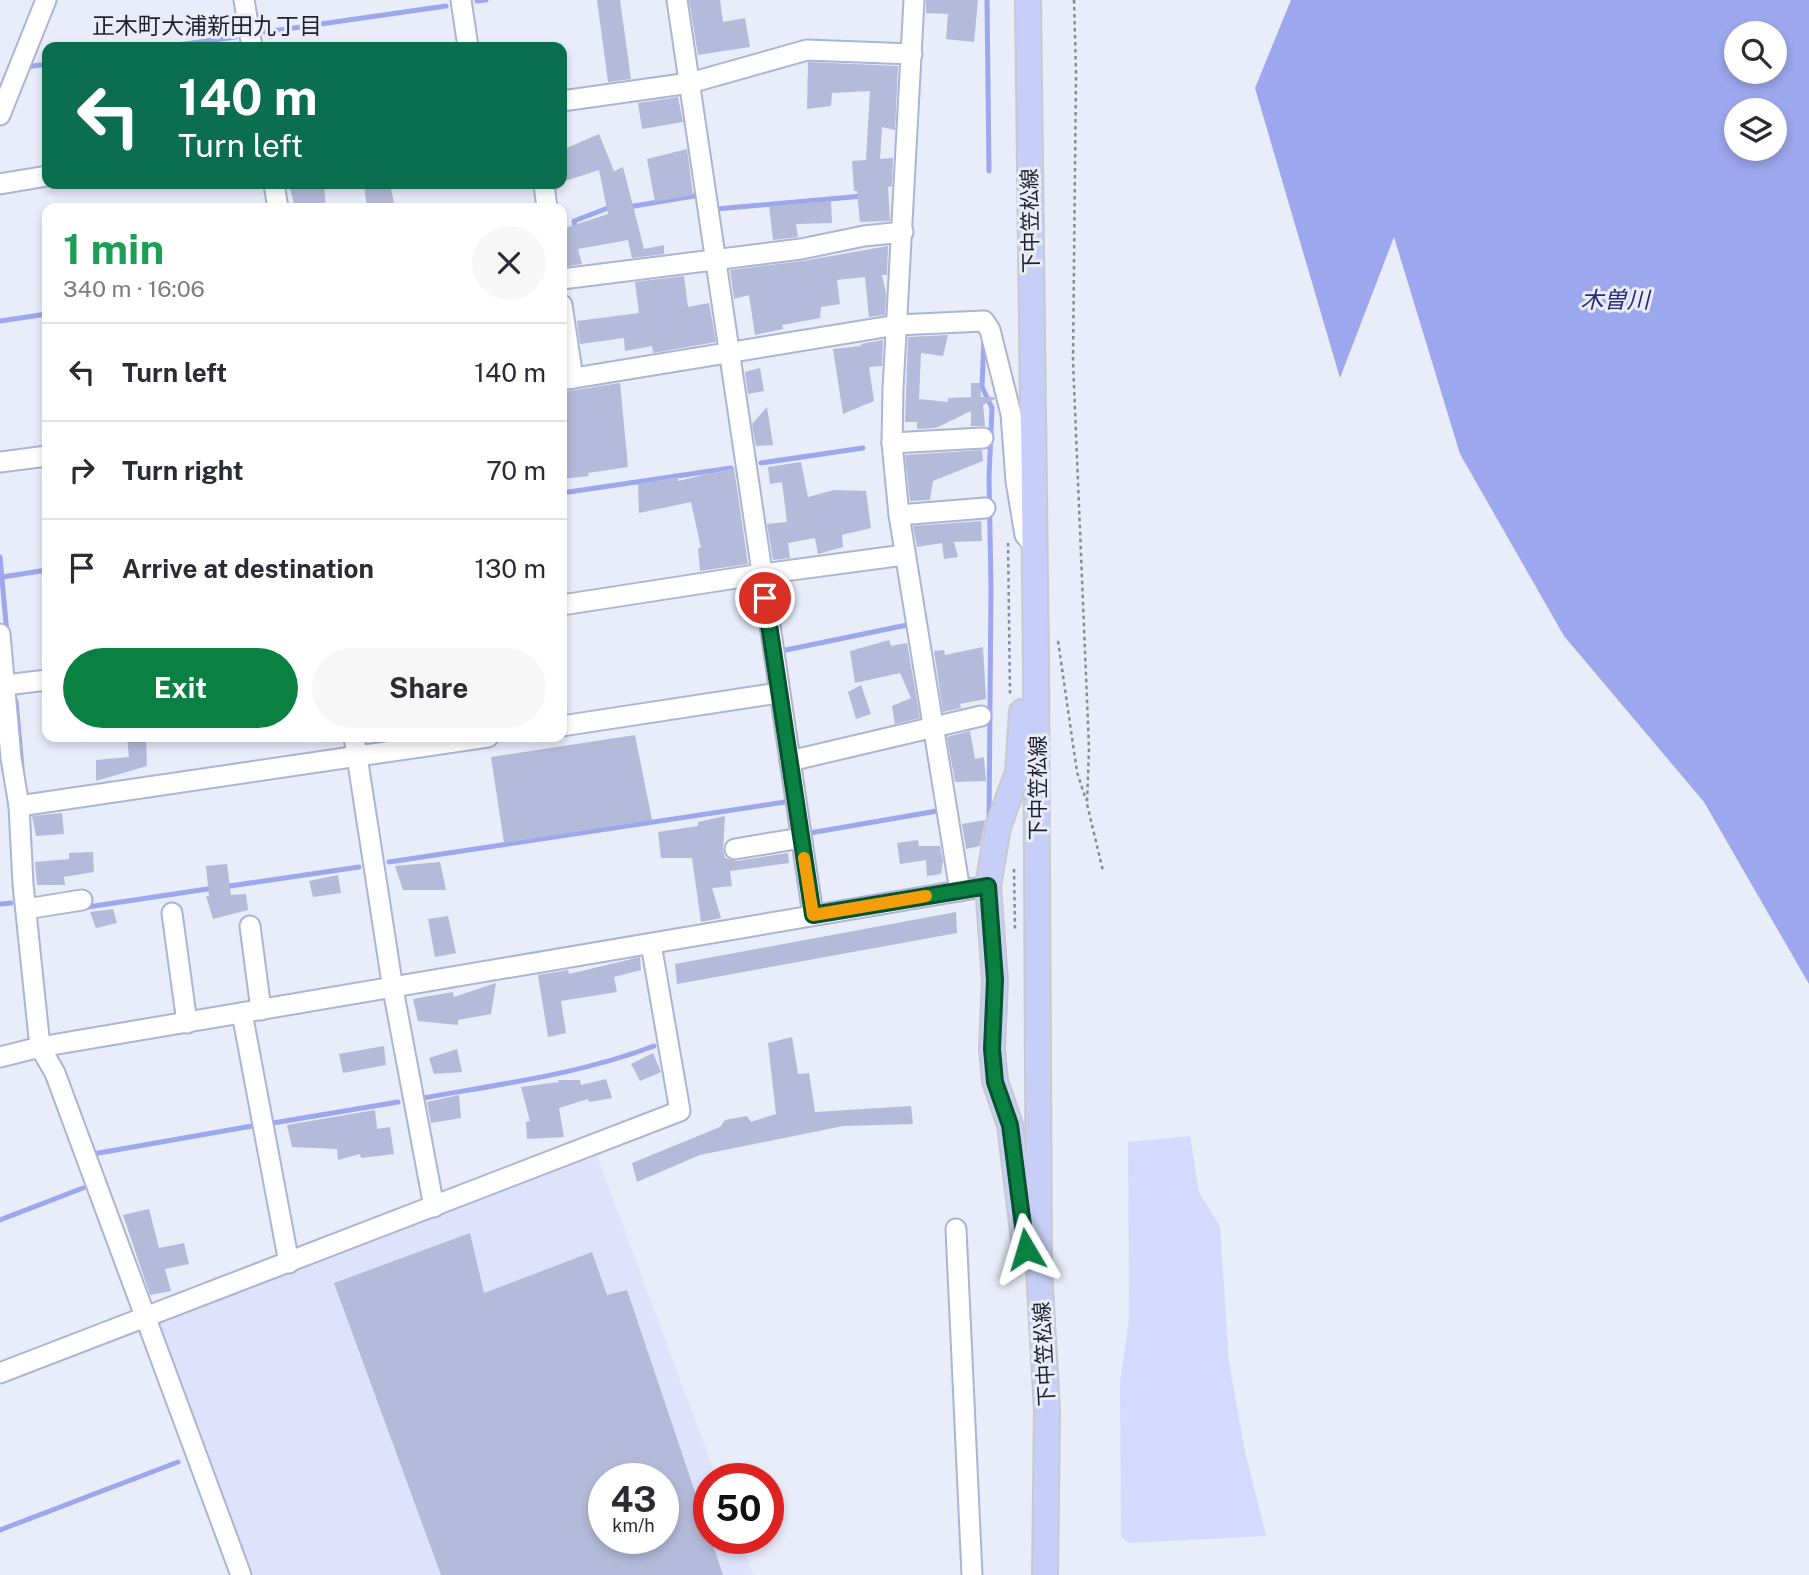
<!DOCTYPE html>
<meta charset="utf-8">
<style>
body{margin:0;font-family:"Public Sans","Noto Sans JP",sans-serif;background:#f7f7f7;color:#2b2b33;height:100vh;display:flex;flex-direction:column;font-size:26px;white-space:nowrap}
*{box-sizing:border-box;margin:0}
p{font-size:23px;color:#7c7c81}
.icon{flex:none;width:38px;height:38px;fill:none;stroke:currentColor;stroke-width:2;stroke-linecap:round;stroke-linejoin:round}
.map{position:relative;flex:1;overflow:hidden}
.drawer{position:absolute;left:42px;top:203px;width:525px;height:539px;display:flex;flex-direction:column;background:#fff;border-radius:14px;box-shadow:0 4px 10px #0003}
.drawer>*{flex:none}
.guide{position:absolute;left:42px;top:42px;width:525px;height:147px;border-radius:14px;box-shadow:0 4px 10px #0003;background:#0b6e4f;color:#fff;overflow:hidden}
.fabs{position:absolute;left:1724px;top:21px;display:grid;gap:14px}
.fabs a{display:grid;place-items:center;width:63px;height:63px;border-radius:50%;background:#fff;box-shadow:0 4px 10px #0003;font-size:35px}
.speed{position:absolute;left:588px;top:1463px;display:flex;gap:14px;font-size:35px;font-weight:700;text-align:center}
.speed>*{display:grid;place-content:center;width:91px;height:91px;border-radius:50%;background:#fff;box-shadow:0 4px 10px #0003;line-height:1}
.speed small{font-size:18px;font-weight:400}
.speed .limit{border:10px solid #d22;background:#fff;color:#111}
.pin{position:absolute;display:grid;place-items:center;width:60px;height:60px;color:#fff;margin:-30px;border:4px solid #fff;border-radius:50%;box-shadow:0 2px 7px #0007}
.me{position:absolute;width:77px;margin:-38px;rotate:353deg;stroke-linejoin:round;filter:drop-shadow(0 0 5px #0008)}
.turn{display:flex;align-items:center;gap:24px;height:147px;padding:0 21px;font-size:32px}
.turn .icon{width:91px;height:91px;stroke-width:2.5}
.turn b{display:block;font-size:49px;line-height:60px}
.round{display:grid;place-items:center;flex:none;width:74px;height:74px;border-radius:37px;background:#f7f7f7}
.head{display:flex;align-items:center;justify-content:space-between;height:119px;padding:0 21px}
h1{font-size:42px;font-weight:700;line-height:52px;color:#1e9e55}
.button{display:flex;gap:14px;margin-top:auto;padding:14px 21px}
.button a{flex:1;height:80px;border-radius:42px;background:#0b8043;color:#fff;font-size:28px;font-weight:700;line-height:80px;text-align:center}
.button a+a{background:#f7f7f7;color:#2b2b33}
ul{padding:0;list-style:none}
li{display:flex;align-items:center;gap:21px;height:98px;padding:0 21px;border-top:2px solid #e1e1e2}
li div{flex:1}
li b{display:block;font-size:26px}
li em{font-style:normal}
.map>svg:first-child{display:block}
.built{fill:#dee3fb;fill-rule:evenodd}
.green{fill:#d4dafe}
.water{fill:#9ca7ed;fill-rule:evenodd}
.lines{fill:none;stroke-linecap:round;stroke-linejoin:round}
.stream{stroke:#9ca7ed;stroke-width:5}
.building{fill:#b4bad9;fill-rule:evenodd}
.minor-casing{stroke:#adb3d2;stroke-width:23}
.major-casing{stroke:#c9cacd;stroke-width:28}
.path{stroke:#888a97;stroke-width:2.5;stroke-dasharray:3.5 3.5;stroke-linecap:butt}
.minor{stroke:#fff;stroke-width:19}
.major{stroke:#c7cef8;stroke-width:24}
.route-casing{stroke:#07532c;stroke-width:18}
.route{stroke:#0b8043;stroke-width:12}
.slow{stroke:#f59e0b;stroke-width:12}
.labels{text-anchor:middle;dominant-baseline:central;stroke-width:6;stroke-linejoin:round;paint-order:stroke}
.street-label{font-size:21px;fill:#1f212d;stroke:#e9ecf9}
.neighbourhood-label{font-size:23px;fill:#1f212d;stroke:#e9ecf9}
.water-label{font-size:23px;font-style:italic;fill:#2b2b7b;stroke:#e9ecf9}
</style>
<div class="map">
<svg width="1809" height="1575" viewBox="0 0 1809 1575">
<rect width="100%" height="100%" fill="#e9ecf9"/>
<path class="built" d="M597,1156L717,1479H709V1538H739L753,1575H246L152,1321ZM604,1479H663V1538H604Z"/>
<polygon class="green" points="1190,1136 1199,1193 1220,1226 1229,1362 1244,1447 1266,1536 1129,1543 1121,1537 1120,1383 1129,1319 1128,1142"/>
<path class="water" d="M1291,0H1809V984L1704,802L1564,636L1460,454L1394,237L1340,378L1255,88ZM1736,33H1774V72H1736ZM1736,110H1774V149H1736Z"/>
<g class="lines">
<g class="stream">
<polyline points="987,0 989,171"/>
<polyline points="477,1 486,0"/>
<polyline points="265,32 446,6"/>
<polyline points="164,47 235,37"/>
<polyline points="25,71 27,67 47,64"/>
<polyline points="716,205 716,209 863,196"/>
<polyline points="628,207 694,196"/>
<polyline points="576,232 574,221 613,206"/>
<polyline points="0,321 47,314"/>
<polyline points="984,338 982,387 992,408 989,477 991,587 989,822"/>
<polyline points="761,463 863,448"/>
<polyline points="562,493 731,468"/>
<polyline points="0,557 7,634"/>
<polyline points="2,577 47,570"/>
<polyline points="782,656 781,651 907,625"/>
<polyline points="16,701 22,768"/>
<polyline points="810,833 937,811"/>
<polyline points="389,862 785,802"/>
<polyline points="223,887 359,867"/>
<polyline points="0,904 11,903"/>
<polyline points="81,908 214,888"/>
<path d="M423,1098C501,1084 580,1074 654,1046"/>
<polyline points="273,1123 398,1102"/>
<polyline points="95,1157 93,1154 252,1126"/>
<polyline points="0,1220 83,1188"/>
<polyline points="0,1530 178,1462"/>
</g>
</g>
<g class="building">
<polygon points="597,0 620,0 631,79 608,82"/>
<polygon points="689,0 720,0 723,22 745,18 750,47 698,55"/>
<polygon points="926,0 978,0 974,42 946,39 948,14 926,13"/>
<polygon points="808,62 898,66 895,130 882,127 880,159 893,158 892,186 888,187 890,221 860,222 857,191 854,191 852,161 866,160 870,91 832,93 831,106 807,109"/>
<polygon points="678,97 683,122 642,129 638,103"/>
<polygon points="599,134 614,171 623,167 644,249 664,245 664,254 632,258 628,240 578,249 582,264 562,267 562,229 608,214 599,170 562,182 562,150"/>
<polygon points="687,149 693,195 655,202 647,159"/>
<polygon points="289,184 324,184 326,208 295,208"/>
<polygon points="364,184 390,184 395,208 367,208"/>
<polygon points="831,201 832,223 796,224 798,237 773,240 769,206"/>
<polygon points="888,246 887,275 882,275 886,294 885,315 869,317 865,277 837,280 840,304 821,307 820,318 782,325 783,329 755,335 749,295 734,299 730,270 803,261"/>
<polygon points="684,276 688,307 709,303 716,342 653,353 652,346 625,351 624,338 580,344 577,321 639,313 635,282"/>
<polygon points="948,335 943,356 921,353 919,399 948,402 948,398 971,397 971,383 980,383 981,397 994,397 995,399 983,405 985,426 971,426 971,411 936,428 917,429 917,422 905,422 908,337"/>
<polygon points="883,340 882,366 869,367 874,401 843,414 833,349 861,346 861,344"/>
<polygon points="760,368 764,391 748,394 745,372"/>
<polygon points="620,383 628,467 588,473 589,476 562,479 562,392"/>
<polygon points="767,407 773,445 756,446 752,424"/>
<polygon points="982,450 983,461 933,481 930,500 910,501 905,455"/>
<polygon points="801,462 808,497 834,490 866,491 871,528 842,535 843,547 818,554 815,538 788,543 790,558 773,560 767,524 787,522 782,482 770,484 768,467"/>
<polygon points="734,468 748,564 700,571 698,548 701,548 691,502 639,513 638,484 678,477 678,481"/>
<polygon points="981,521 982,541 954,542 958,557 944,559 942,543 917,547 913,526"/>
<polygon points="889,640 891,646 907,643 920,718 895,724 892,706 911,698 900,673 855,683 850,651"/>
<polygon points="983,647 986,699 960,704 961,708 943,712 934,651 944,650 945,655"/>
<polygon points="861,685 871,714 856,719 848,692"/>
<polygon points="970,731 975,759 984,757 986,781 955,782 947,737"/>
<polygon points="635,735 652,820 504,843 491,757"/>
<polygon points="127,737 146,737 147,766 96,781 96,760 129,757"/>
<polygon points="62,813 64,834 36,836 32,816"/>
<polygon points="725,816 723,850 725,858 737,861 788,853 789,863 730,871 732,886 712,888 721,918 701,922 692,858 661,858 658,832 698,826 698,822"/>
<polygon points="985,820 980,846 966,849 962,824"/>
<polygon points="918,840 919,846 940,846 943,861 941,874 927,876 926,860 900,864 897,843"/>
<polygon points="93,852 94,872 64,877 65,885 37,885 35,862 69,859 69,853"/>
<polygon points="440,862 446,890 403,890 395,866"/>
<polygon points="227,864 231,895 246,894 248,910 213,919 206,896 209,896 206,866"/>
<polygon points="338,875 341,893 313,897 309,881"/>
<polygon points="113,909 117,923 96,928 90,912"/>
<polygon points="956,912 957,933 677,984 675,964"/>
<polygon points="448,916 456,953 435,957 428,919"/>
<polygon points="640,957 641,970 614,977 617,992 561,1001 566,1033 548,1037 538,975 568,970 569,974"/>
<polygon points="496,983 491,1014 458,1020 458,1025 418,1021 413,999 453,992 454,997"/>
<polygon points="792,1037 798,1074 809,1073 815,1112 911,1106 913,1124 843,1126 700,1155 637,1182 632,1163 720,1127 725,1120 747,1116 751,1122 776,1114 768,1043"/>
<polygon points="384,1046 386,1065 343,1073 339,1054"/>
<polygon points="457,1049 462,1072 434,1074 429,1058"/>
<polygon points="653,1053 661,1072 640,1081 631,1064"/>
<polygon points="606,1079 612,1098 589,1102 588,1099 559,1108 564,1137 527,1139 526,1122 530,1121 521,1087 559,1082 558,1080 580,1080 581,1085"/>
<polygon points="459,1095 461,1118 431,1123 427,1102"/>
<polygon points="375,1110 377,1129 390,1127 394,1154 361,1158 360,1154 338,1160 337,1149 292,1147 287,1125"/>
<polygon points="149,1209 159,1248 184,1243 189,1264 165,1269 171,1291 150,1295 123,1215"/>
<path d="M470,1233L484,1293L592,1252L607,1295L627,1290L723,1575H441L334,1283ZM604,1479H663V1538H604Z"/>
</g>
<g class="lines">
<defs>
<g id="minor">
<polyline points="244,0 252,47"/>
<polyline points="461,0 468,47"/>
<polyline points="677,0 813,915"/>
<polyline points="914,0 893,389 892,443 899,515 960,891"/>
<polyline points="562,101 690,83 807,50 912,54"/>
<polyline points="0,115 46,0"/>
<polyline points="0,184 47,176"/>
<polyline points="274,184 278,208"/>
<polyline points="544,184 547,208"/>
<polyline points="562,279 801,249 864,236 903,232"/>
<polyline points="562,305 573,378"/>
<polyline points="562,380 897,325 984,321 990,330 1011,414 1016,481 1025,535 1030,541"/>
<polyline points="892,443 983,438"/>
<polyline points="0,462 47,456"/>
<polyline points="899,515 985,508"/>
<polyline points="562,605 762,574 904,555"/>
<polyline points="0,634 11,758 19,806 23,884 40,1047 55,1073 241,1575"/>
<polyline points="6,685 47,680"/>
<polyline points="562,726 778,693"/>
<polyline points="354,737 393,989 434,1207"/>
<polyline points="790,761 981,716"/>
<polyline points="19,806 488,737"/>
<polyline points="735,849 801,838"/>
<polyline points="26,909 82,900"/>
<polyline points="172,913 187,1023"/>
<polyline points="250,926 261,1010"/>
<polyline points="242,1013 289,1263"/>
<polyline points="0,1057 40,1047 988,886"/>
<polyline points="956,1229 972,1575"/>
<polyline points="0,1373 680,1111 651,944"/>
</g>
<g id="major">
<polyline points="1028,0 1036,662 1039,1270 1047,1410 1045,1575"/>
<polyline points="1022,712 1018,772 998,827 988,886 995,980 992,1049 995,1081 1010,1125 1025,1248"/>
</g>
</defs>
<use href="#minor" class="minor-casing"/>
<use href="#major" class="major-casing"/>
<g class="path">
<polyline points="1074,0 1076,73 1073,361 1089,748 1087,804 1103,871"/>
<polyline points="1008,543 1010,694"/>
<polyline points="1058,641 1077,772 1086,800"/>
<polyline points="1014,869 1015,929"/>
</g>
<use href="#minor" class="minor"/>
<use href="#major" class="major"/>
</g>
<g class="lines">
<defs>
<polyline id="route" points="765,598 813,915 988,886 995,980 992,1049 995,1082 1010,1125 1026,1249"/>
</defs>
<use href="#route" class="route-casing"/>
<use href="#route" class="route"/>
<polyline class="slow" points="804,858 813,915 926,896"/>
</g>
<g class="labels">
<g class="street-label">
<text transform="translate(1030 221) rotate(-91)">下中笠松線</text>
<text transform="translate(1037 788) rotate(-90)">下中笠松線</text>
<text transform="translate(1044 1354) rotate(-93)">下中笠松線</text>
</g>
<g class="neighbourhood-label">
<text x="207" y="25">正木町大浦新田九丁目</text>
</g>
<g class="water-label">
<text x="1615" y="299">木曽川</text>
</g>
</g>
</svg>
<div class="fabs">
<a><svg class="icon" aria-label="search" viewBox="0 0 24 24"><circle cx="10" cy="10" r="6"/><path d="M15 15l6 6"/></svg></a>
<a><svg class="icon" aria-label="layers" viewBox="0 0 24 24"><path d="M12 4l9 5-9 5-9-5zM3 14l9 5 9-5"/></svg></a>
</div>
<div class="speed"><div>43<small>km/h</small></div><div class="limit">50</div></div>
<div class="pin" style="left:765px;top:598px;background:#d93025"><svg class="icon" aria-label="arrive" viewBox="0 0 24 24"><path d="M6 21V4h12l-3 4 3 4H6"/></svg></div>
<svg class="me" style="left:1026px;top:1249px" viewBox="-20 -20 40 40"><path d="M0-17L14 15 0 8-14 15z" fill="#0b8043" stroke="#fff" stroke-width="4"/></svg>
<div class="guide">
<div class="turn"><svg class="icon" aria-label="left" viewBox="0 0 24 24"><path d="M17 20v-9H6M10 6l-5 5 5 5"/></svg><div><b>140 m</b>Turn left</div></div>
</div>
<section class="drawer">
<div class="head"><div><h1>1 min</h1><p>340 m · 16:06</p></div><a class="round"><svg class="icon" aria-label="close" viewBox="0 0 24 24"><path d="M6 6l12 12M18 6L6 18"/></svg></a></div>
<ul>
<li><svg class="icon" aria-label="left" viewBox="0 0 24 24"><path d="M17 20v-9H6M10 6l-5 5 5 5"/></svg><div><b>Turn left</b></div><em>140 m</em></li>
<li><svg class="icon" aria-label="right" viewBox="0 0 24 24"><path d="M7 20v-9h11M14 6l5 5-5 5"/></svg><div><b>Turn right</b></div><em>70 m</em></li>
<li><svg class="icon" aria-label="arrive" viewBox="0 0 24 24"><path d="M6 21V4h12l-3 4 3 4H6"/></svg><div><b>Arrive at destination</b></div><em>130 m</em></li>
</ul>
<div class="button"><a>Exit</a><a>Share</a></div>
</section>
</div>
